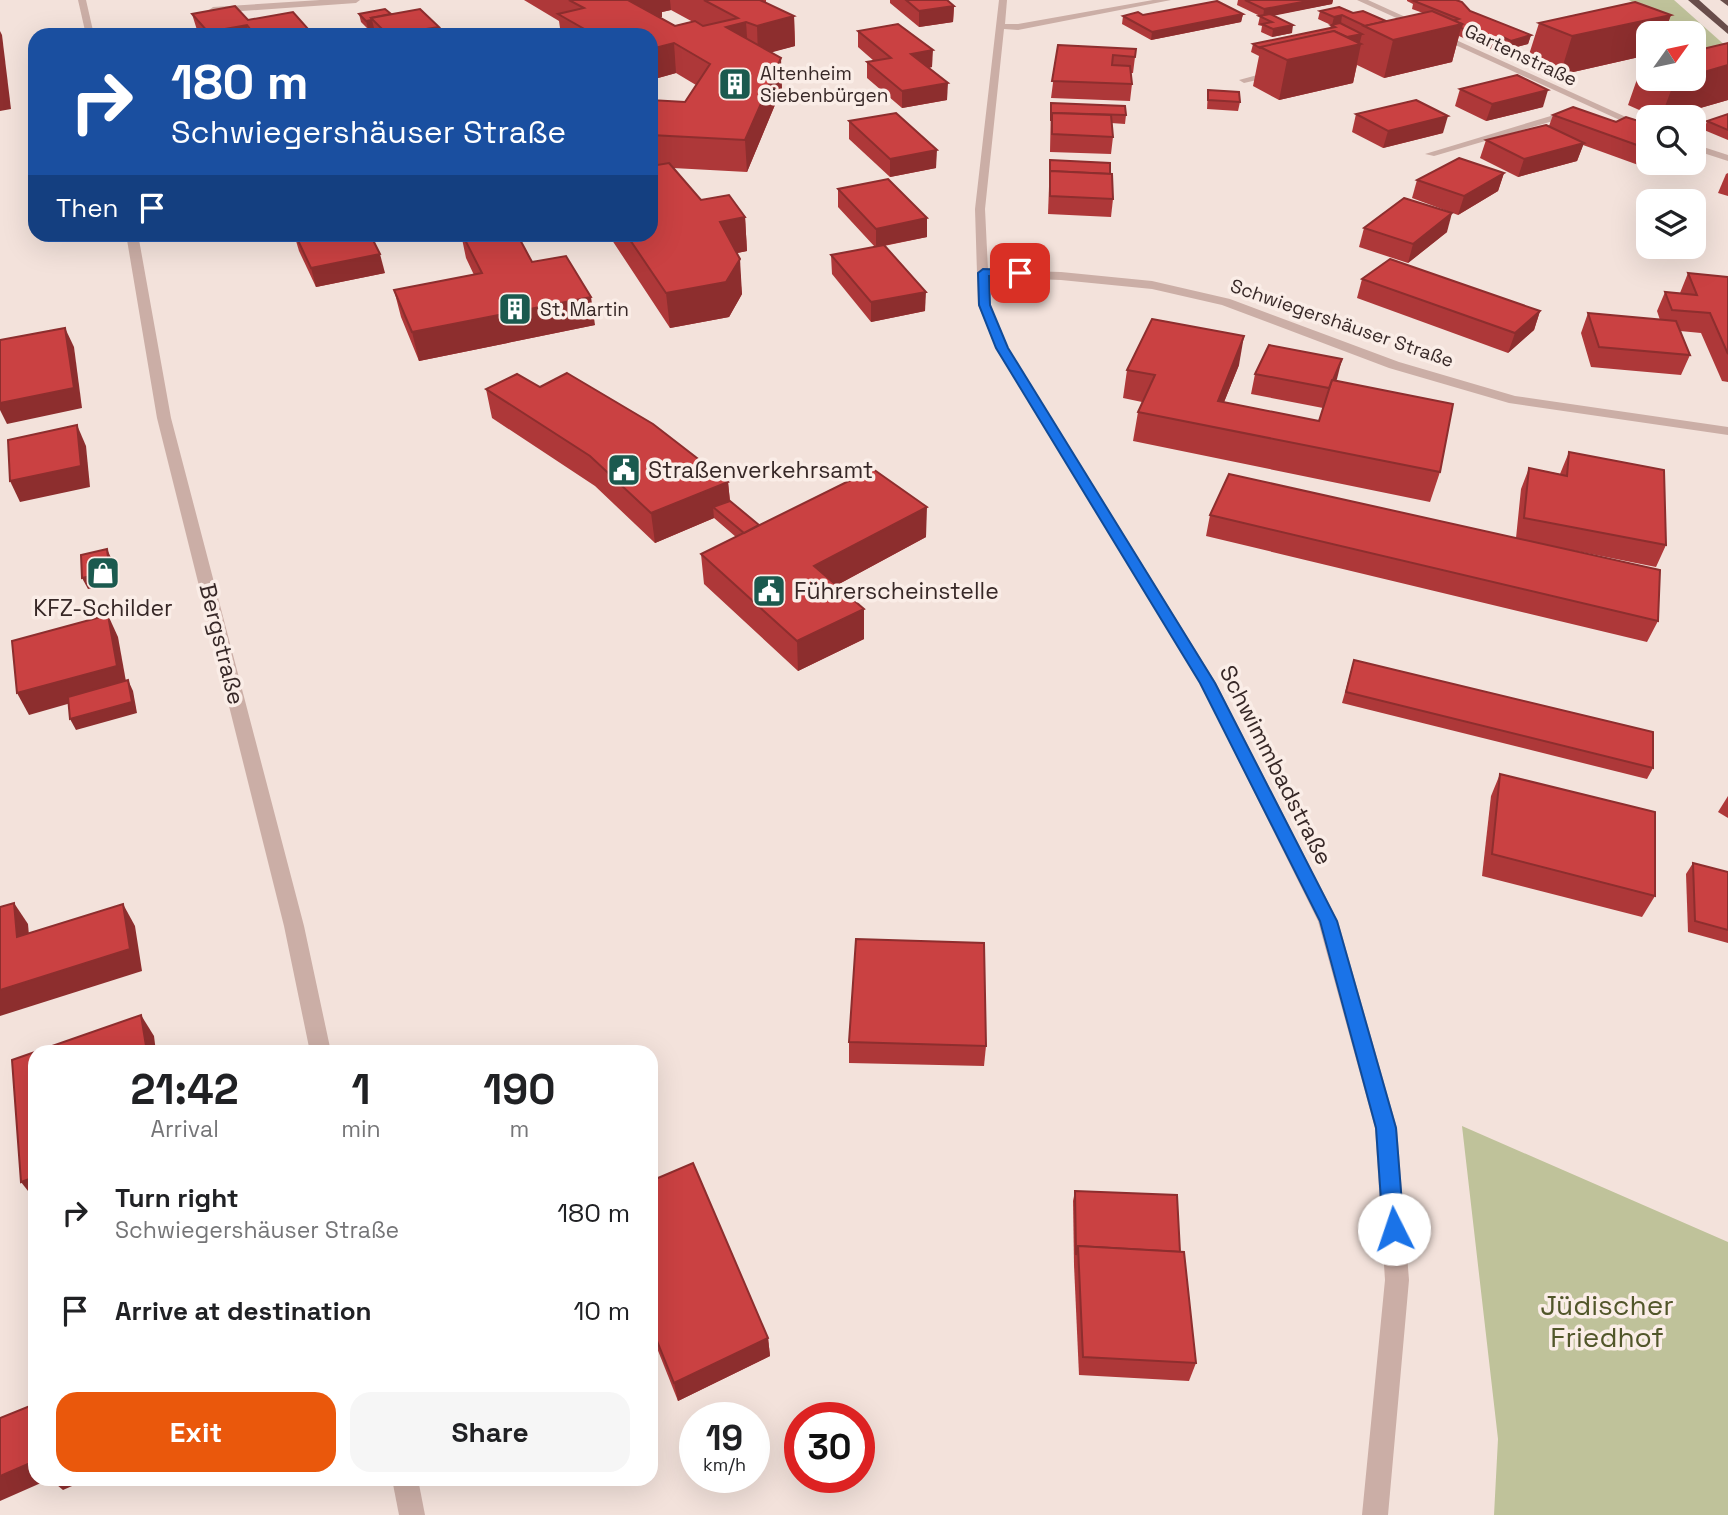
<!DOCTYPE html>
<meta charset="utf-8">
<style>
body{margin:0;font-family:"Space Grotesk",sans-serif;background:#f6f6f6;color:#202124;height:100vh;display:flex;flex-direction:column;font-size:26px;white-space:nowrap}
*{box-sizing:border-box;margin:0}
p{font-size:23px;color:#757577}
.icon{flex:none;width:38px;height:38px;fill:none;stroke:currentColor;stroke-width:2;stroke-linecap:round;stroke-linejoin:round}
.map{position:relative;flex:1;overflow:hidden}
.sheet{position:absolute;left:28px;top:1045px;width:630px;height:441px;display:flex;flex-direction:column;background:#fff;border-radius:21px;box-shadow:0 7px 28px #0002}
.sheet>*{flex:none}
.banner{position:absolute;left:28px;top:28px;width:630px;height:214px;border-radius:21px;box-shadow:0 7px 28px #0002;background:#1a4fa0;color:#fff;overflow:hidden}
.needle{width:46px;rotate:57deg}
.tools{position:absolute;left:1636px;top:21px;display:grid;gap:14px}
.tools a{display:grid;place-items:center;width:70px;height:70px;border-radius:14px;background:#fff;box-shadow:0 7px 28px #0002;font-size:35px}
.speed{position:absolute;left:679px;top:1402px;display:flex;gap:14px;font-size:35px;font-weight:700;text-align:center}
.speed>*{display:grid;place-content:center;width:91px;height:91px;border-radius:50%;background:#fff;box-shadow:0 7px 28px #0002;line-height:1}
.speed small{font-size:18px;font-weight:400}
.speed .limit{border:10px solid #d22;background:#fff;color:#111}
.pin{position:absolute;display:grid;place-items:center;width:60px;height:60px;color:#fff;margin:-30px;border-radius:14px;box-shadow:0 4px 10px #0006}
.me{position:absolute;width:77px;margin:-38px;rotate:356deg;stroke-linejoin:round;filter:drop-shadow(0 0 5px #0008)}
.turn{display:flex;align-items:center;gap:24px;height:147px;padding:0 28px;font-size:32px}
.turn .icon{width:91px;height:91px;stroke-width:2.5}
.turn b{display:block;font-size:49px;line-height:60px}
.then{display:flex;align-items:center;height:66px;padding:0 28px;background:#0003;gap:14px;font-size:26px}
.eta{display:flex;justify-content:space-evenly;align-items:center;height:119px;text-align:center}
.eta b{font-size:42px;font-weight:700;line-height:49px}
.action{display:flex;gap:14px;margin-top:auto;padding:14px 28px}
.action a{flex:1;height:80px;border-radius:21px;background:#ea580c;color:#fff;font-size:28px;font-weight:700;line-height:80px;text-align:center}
.action a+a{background:#f6f6f6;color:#202124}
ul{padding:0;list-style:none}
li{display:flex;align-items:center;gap:21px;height:98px;padding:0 28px}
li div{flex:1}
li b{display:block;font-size:26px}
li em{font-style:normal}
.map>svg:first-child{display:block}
.green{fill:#bfc29a}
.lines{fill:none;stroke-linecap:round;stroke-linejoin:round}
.minor{fill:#cbaea6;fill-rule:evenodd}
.trunk{fill:#694e4b;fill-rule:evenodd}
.wall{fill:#ae3839;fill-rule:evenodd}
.shaded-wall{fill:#8d2e2e}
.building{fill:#ca4142;stroke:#8d2e2e;stroke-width:2}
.route{fill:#1a73e8;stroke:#114b97;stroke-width:2}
.labels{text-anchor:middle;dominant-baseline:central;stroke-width:7;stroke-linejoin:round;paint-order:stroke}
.far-street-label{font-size:19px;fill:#372827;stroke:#faede7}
.far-poi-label{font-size:19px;fill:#372827;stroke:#faede7;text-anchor:start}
.poi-label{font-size:23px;fill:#372827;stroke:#faede7;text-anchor:start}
.street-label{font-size:23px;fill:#372827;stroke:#faede7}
.near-park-label{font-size:28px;fill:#51562a;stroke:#faede7}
</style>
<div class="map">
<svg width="1728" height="1515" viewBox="0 0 1728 1515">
<rect width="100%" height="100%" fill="#f3e2db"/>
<g class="green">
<polygon points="1629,0 1674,0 1728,48 1728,73 1694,46 1694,33 1676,33 1636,20 1640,7"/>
<polygon points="1462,1126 1728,1242 1728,1515 1494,1515 1498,1439"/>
</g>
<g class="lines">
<g class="minor">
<polygon points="78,0 86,0 94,35 86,35"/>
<polygon points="320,0 360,0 356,3 213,13 209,10 213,7"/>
<polygon points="999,0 1007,0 1005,24 1018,24 1153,0 1171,0 1018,30 1004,29 985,209 988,270 1061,272 1152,281 1230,299 1399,362 1515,396 1728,427 1728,435 1509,403 1389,368 1222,305 1152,289 1061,280 989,277 990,305 1008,348 1216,683 1338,921 1397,1128 1409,1280 1388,1515 1362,1515 1385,1280 1375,1128 1318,921 1200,683 996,348 978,305 975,209"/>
<polygon points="1357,0 1368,0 1648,127 1648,133"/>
<polygon points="1276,70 1281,73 1279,75 1244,83 1239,80"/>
<polygon points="1574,109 1577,110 1577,114 1434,156 1425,154"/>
<polygon points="1694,144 1728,155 1728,161 1694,150"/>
<polygon points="126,234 138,234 171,418 304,926 331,1052 310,1052 284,926 157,418"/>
<polygon points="392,1479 418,1479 425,1515 399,1515"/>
</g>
<g class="trunk">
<polygon points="1688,0 1699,0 1728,26 1728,34"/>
<polygon points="1720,0 1728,0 1728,6"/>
</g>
</g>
<g class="wall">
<path d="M524,0H766V3L794,16L795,46L771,52L782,88L747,172L673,168L701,200L745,217L747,251L737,253L742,294L729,317L670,328L608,234H651V100L685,102L696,85L676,73L651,80V35H561L559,21ZM671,10L693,22L675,26L660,18L662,17V12Z"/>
<polygon points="890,0 947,0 954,6 953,22 919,27 890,3"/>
<polygon points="1238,0 1333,0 1332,4 1274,15 1292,33 1272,37 1261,32 1262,26 1258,25 1260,16 1237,5"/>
<polygon points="1407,0 1456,0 1470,11 1531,35 1528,44 1509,49 1501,46 1488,49 1459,36 1452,62 1384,78 1357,65 1353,83 1279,100 1253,86 1259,56 1251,52 1253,44 1330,28 1331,25 1318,19 1320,11 1353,13 1386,21 1423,13 1412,9 1413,4 1407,1"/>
<polygon points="192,14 248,20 310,35 201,35 197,30"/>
<polygon points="359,14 391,14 440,35 376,35 374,28 368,29 361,22"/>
<polygon points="1243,14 1241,22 1151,40 1122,24 1123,16"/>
<polygon points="1671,15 1664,33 1648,33 1648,55 1560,75 1527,61 1539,23"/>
<polygon points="858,31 932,67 929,68 947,100 902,108 867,78 867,62 874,61 858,47"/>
<polygon points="1058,45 1136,49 1133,73 1131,73 1132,84 1130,101 1051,98"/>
<polygon points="1648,63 1648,79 1694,79 1728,100 1669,117 1655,117 1628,105 1642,65"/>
<polygon points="1460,89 1543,107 1486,121 1455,106"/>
<polygon points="1208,90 1240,102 1238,111 1207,109"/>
<polygon points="1051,103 1126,115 1125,124 1111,123 1113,137 1111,154 1050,152"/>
<polygon points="1356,114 1443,133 1383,148 1352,132"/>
<polygon points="1728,114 1728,140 1704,130 1707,121"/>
<polygon points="1553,115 1648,124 1648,163 1690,163 1666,175 1583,145 1577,161 1518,177 1480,158 1486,140 1549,126"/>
<polygon points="849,121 936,168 890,177 849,139"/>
<polygon points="1050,160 1113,199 1111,217 1048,214"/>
<polygon points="1504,173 1498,191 1458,215 1412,198 1417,180"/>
<polygon points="1728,173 1728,196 1718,193 1726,174"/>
<polygon points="838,189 927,218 927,237 884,246 925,311 871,322 832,274 831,255 875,247 838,207"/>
<polygon points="1364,228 1447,232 1408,263 1359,247"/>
<polygon points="294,234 385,273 316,287 299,251"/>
<polygon points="461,234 517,234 532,262 595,325 419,361 401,317 394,290 474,275 466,258"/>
<polygon points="1688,273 1728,277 1728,382 1722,381 1701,333 1680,331 1690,355 1681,375 1591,367 1581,333 1588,313 1660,320 1657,311 1665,292 1680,293"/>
<polygon points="1362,279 1540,311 1534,330 1508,353 1357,298"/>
<polygon points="1239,365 1224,402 1319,421 1323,408 1251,394 1255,374 1336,380 1440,472 1430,502 1133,441 1138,412 1142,402 1123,398 1127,370"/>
<polygon points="540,387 728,482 730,501 759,525 926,537 837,585 864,639 798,671 704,584 701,554 736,537 714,518 655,543 595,486 492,418 486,389"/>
<polygon points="1569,452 1666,545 1656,567 1551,546 1658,621 1647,642 1206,536 1210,515 1516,538 1521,489 1529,468 1560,474"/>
<polygon points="1354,660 1653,768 1647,779 1342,703"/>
<polygon points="1500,774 1655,896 1642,917 1482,876 1491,796"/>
<polygon points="1728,796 1728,818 1718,812"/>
<polygon points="1693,863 1728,872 1728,943 1688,932 1686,874"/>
<polygon points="849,1042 986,1046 984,1066 849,1063"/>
<polygon points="651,1181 768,1338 770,1356 678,1401 651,1333"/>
<polygon points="1075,1191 1180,1252 1196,1363 1189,1381 1079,1375 1074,1265 1073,1201"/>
</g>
<g class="shaded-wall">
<polygon points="623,0 670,0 671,10 662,12 662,17 626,26"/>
<polygon points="1313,0 1333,0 1332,4 1263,18 1264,9"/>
<polygon points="954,6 953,22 919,27 919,11"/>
<polygon points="1243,14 1241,22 1151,40 1152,32"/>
<polygon points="1342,15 1341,24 1332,25 1334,17"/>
<polygon points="1671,15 1664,33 1648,33 1648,55 1560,75 1572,36"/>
<polygon points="794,16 795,46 758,56 757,26"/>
<polygon points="372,20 374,28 368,29 366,21"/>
<polygon points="746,22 748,51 726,27"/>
<polygon points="1462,24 1452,62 1384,78 1393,40"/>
<polygon points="247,25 249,35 209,35 208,32"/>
<polygon points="1293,25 1292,33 1272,37 1273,29"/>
<polygon points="439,27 440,35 393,35"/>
<polygon points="309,30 310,35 283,35"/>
<polygon points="0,31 2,35 11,109 0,111"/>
<polygon points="1362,34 1360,42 1320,51 1361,44 1353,83 1279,100 1287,60 1319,43"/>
<polygon points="1531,35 1528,44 1509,49 1511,41"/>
<polygon points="1503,37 1501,46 1488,49 1491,41"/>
<polygon points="674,43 676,73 651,80 651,49"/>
<polygon points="933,50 932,67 911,71 911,54"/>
<polygon points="781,58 782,88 747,172 745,140"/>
<polygon points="1728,65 1728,100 1669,117 1661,117 1675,80 1694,79 1694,75"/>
<polygon points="948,83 947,100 902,108 902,91"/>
<polygon points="1548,90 1543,107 1486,121 1492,104"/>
<polygon points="1448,116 1443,133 1383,148 1388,131"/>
<polygon points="1703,142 1695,160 1694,161 1694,147"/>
<polygon points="1584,143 1577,161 1518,177 1524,159"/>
<polygon points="937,150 936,168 890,177 890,159"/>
<polygon points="1671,163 1690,163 1666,175"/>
<polygon points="1504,173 1498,191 1458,215 1464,196"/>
<polygon points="1452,213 1447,232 1408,263 1413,244"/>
<polygon points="745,217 747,251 723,256 720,222"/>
<polygon points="927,218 927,237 876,247 876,229"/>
<polygon points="380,254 385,273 316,287 311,268"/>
<polygon points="740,259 742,294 729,317 670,328 666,293"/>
<polygon points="926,292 925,311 871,322 871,302"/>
<polygon points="591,297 595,325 419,361 412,332"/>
<polygon points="1540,311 1534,330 1508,353 1515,333"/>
<polygon points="65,328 74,347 82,408 7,424 0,410 0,403"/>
<polygon points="1244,336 1239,365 1214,427 1218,401"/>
<polygon points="1342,359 1337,379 1324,409 1329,388"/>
<polygon points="77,425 86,446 90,487 20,502 10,481"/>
<polygon points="728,482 731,512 713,507 714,518 655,543 651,513"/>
<polygon points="927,507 926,537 815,597 814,566"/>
<polygon points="107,549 112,560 115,583 88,589 82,578"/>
<polygon points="864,609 864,639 798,671 797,641"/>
<polygon points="108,615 118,637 127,687 29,715 17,693"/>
<polygon points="128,680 133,691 137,713 76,730 70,719"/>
<polygon points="14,903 28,924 31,958 17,937"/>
<polygon points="123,904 135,926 142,971 0,1016 0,990"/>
<polygon points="141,1015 154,1036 156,1052 147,1052"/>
<polygon points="35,1177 35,1200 21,1182"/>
<polygon points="768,1338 770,1356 678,1401 674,1383"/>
<polygon points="35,1461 35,1479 50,1479 0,1501 0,1476"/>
<polygon points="50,1479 88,1479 63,1490"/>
</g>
<g class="building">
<polygon points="569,0 628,0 675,26 695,21 703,26 738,18 704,0 760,0 794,16 757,26 746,22 726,27 781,58 745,140 651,135 651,100 685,102 710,64 674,43 651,49 651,35 595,35 558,14 584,8"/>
<polygon points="906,0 947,0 954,6 919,11"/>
<polygon points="1245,0 1313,0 1264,9"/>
<polygon points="1418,0 1456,0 1462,2 1470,11 1531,35 1511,41 1503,37 1491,41 1461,28 1462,24 1453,21 1459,19 1414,1"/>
<polygon points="1217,1 1243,14 1152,32 1123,16 1138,12 1143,15"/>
<polygon points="1635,2 1671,15 1572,36 1539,23"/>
<polygon points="235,6 248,20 293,12 309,30 283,35 255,35 247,25 208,32 192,14"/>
<polygon points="1339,7 1353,13 1363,11 1386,21 1365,26 1342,15 1334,17 1320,11"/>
<polygon points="385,9 391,14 371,18 372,20 366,21 359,14"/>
<polygon points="420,9 439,27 388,35 371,18"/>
<polygon points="1432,11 1462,24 1393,40 1364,26"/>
<polygon points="1270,14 1293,25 1273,29 1262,24 1272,22 1259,16"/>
<polygon points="1340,23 1362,34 1347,37 1334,31 1260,48 1253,44 1335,27 1331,25"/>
<polygon points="898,24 933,50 911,54 948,83 902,91 867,62 891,58 858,31"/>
<polygon points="1334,31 1361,44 1287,60 1260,47"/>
<polygon points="1728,43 1728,65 1694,75 1694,51"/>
<polygon points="1058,45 1136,49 1135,57 1113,55 1112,65 1130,66 1132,84 1052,81"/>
<polygon points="1517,75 1548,90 1492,104 1460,89"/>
<polygon points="1208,90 1239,92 1240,102 1208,100"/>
<polygon points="1416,100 1448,116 1388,131 1356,114"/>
<polygon points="1051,103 1125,106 1126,115 1052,113 1051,121"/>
<polygon points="1573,107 1616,122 1626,117 1648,124 1648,149 1553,115"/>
<polygon points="896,113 937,150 890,159 849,121"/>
<polygon points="1052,113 1111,115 1113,137 1052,134"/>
<polygon points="1728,114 1728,130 1707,121"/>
<polygon points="1546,125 1584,143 1524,159 1486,140"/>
<polygon points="1694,139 1703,142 1694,147"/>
<polygon points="1459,158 1504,173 1464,196 1417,180"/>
<polygon points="1050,160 1110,163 1110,174 1050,171 1050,180"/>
<polygon points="669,163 701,200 729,195 745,217 720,222 740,259 726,282 666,293 626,234 651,234 651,166"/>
<polygon points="1050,171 1112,174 1113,199 1050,196"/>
<polygon points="888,179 927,218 876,229 838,189"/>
<polygon points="1404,198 1452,213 1413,244 1364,228"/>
<polygon points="295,234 370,234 380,254 311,268"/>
<polygon points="462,234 517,234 532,262 566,256 591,297 412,332 394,290 482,273"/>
<polygon points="884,245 926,292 871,302 831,255"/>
<polygon points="1390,259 1540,311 1515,333 1362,279"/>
<polygon points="1688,273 1728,277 1728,354 1710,313 1672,310 1665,292 1697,295"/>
<polygon points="1588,313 1676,321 1690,355 1599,347"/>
<polygon points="1152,319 1244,336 1218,401 1319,421 1332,380 1453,404 1440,472 1138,412 1155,375 1127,370"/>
<polygon points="65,328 74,388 0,403 0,340"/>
<polygon points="1269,345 1342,359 1333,380 1332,380 1329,388 1255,374"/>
<polygon points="567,373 653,424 728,482 651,513 590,456 486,389 517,374 540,387"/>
<polygon points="77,425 81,466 10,481 8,440"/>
<polygon points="1569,452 1664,470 1666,545 1524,518 1529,468 1567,476"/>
<polygon points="873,469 927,507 814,566 864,609 797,641 701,554"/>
<polygon points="1229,474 1660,570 1658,621 1210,515"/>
<polygon points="730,501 759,525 744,533 713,507"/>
<polygon points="107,549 110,572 82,578 81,555"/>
<polygon points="108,615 117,666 17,693 12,641"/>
<polygon points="1354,660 1653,732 1653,768 1346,692"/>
<polygon points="128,680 132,702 70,719 68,697"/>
<polygon points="1500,774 1655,812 1655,896 1492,854"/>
<polygon points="1693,863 1728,872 1728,930 1695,921"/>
<polygon points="14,903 17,937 123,904 130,949 0,990 0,907"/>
<polygon points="856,939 984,943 986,1046 849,1042"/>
<polygon points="141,1015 147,1052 35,1052 35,1177 21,1182 12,1060"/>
<polygon points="693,1163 768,1338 674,1383 651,1326 651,1181"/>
<polygon points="1075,1191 1177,1195 1180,1252 1078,1246 1076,1255"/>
<polygon points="1078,1246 1184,1252 1196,1363 1083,1357"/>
<polygon points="35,1334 35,1371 32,1336"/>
<polygon points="35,1404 35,1461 0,1476 0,1418"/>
</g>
<polygon class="route" points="983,269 1020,270 1025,273 1020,277 989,276 990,305 1008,348 1215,683 1337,921 1396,1128 1404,1229 1401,1236 1394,1239 1386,1236 1383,1229 1376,1128 1320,921 1200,683 996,348 979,305 978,273"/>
<defs>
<symbol id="building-square" viewBox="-11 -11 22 22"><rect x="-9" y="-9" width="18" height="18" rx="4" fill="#1b5a4f" stroke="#faede7"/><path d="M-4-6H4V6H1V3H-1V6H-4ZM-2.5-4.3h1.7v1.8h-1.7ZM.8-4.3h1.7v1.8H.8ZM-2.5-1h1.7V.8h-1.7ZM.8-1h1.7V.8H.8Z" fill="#fff"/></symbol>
<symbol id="civic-square" viewBox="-11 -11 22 22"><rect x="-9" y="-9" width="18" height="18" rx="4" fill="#1b5a4f" stroke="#faede7"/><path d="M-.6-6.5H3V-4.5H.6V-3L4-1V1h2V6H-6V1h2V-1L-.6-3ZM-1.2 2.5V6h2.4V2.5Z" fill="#fff"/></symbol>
<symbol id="shop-square" viewBox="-11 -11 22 22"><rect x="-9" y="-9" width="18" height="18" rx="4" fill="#1b5a4f" stroke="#faede7"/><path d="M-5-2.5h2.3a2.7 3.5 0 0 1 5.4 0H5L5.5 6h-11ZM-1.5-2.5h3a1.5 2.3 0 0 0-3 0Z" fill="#fff"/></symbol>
</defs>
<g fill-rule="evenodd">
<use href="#building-square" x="716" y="65" width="38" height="38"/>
<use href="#building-square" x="496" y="290" width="38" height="38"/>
<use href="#civic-square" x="605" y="451" width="38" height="38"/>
<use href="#shop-square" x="84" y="554" width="38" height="38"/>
<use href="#civic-square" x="750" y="572" width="38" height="38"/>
</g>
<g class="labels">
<g class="far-street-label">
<text transform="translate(1521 55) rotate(25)">Gartenstraße</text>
<text transform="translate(1342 323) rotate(19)">Schwiegershäuser Straße</text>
</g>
<g class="far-poi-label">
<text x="760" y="73">Altenheim<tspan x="760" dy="22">Siebenbürgen</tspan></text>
<text x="540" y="309">St. Martin</text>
</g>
<g class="poi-label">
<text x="648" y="470">Straßenverkehrsamt</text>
<text x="794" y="591">Führerscheinstelle</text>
<text x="103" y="608" text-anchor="middle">KFZ-Schilder</text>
</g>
<g class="street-label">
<text transform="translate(222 644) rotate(76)">Bergstraße</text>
<text transform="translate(1276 765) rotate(63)">Schwimmbadstraße</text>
</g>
<g class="near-park-label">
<text x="1607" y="1305">Jüdischer<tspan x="1607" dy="32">Friedhof</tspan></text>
</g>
</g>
</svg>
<div class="tools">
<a><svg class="needle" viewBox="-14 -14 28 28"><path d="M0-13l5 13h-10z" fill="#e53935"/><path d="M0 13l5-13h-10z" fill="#757577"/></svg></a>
<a><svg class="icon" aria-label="search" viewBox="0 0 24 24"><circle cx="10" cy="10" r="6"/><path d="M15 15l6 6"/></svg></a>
<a><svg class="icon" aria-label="layers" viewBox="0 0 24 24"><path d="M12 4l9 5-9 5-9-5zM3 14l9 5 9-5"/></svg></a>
</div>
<div class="speed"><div>19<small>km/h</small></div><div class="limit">30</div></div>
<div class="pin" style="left:1020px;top:273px;background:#d93025"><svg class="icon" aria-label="arrive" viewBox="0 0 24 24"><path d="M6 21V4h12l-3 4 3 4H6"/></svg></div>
<svg class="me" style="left:1394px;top:1229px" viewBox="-20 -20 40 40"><circle r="19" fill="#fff"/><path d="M0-13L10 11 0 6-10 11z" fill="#1a73e8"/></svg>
<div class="banner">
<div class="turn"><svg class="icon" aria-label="right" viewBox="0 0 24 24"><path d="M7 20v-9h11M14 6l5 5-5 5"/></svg><div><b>180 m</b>Schwiegershäuser Straße</div></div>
<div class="then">Then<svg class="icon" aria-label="arrive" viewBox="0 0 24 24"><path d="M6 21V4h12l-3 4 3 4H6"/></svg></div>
</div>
<section class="sheet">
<div class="eta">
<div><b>21:42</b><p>Arrival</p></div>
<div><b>1</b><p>min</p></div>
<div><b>190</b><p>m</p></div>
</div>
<ul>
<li><svg class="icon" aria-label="right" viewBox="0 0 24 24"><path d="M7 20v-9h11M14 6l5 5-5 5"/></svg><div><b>Turn right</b><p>Schwiegershäuser Straße</p></div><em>180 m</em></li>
<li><svg class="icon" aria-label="arrive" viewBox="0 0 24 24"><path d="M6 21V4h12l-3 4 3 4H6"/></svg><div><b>Arrive at destination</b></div><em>10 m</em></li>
</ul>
<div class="action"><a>Exit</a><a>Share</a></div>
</section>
</div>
